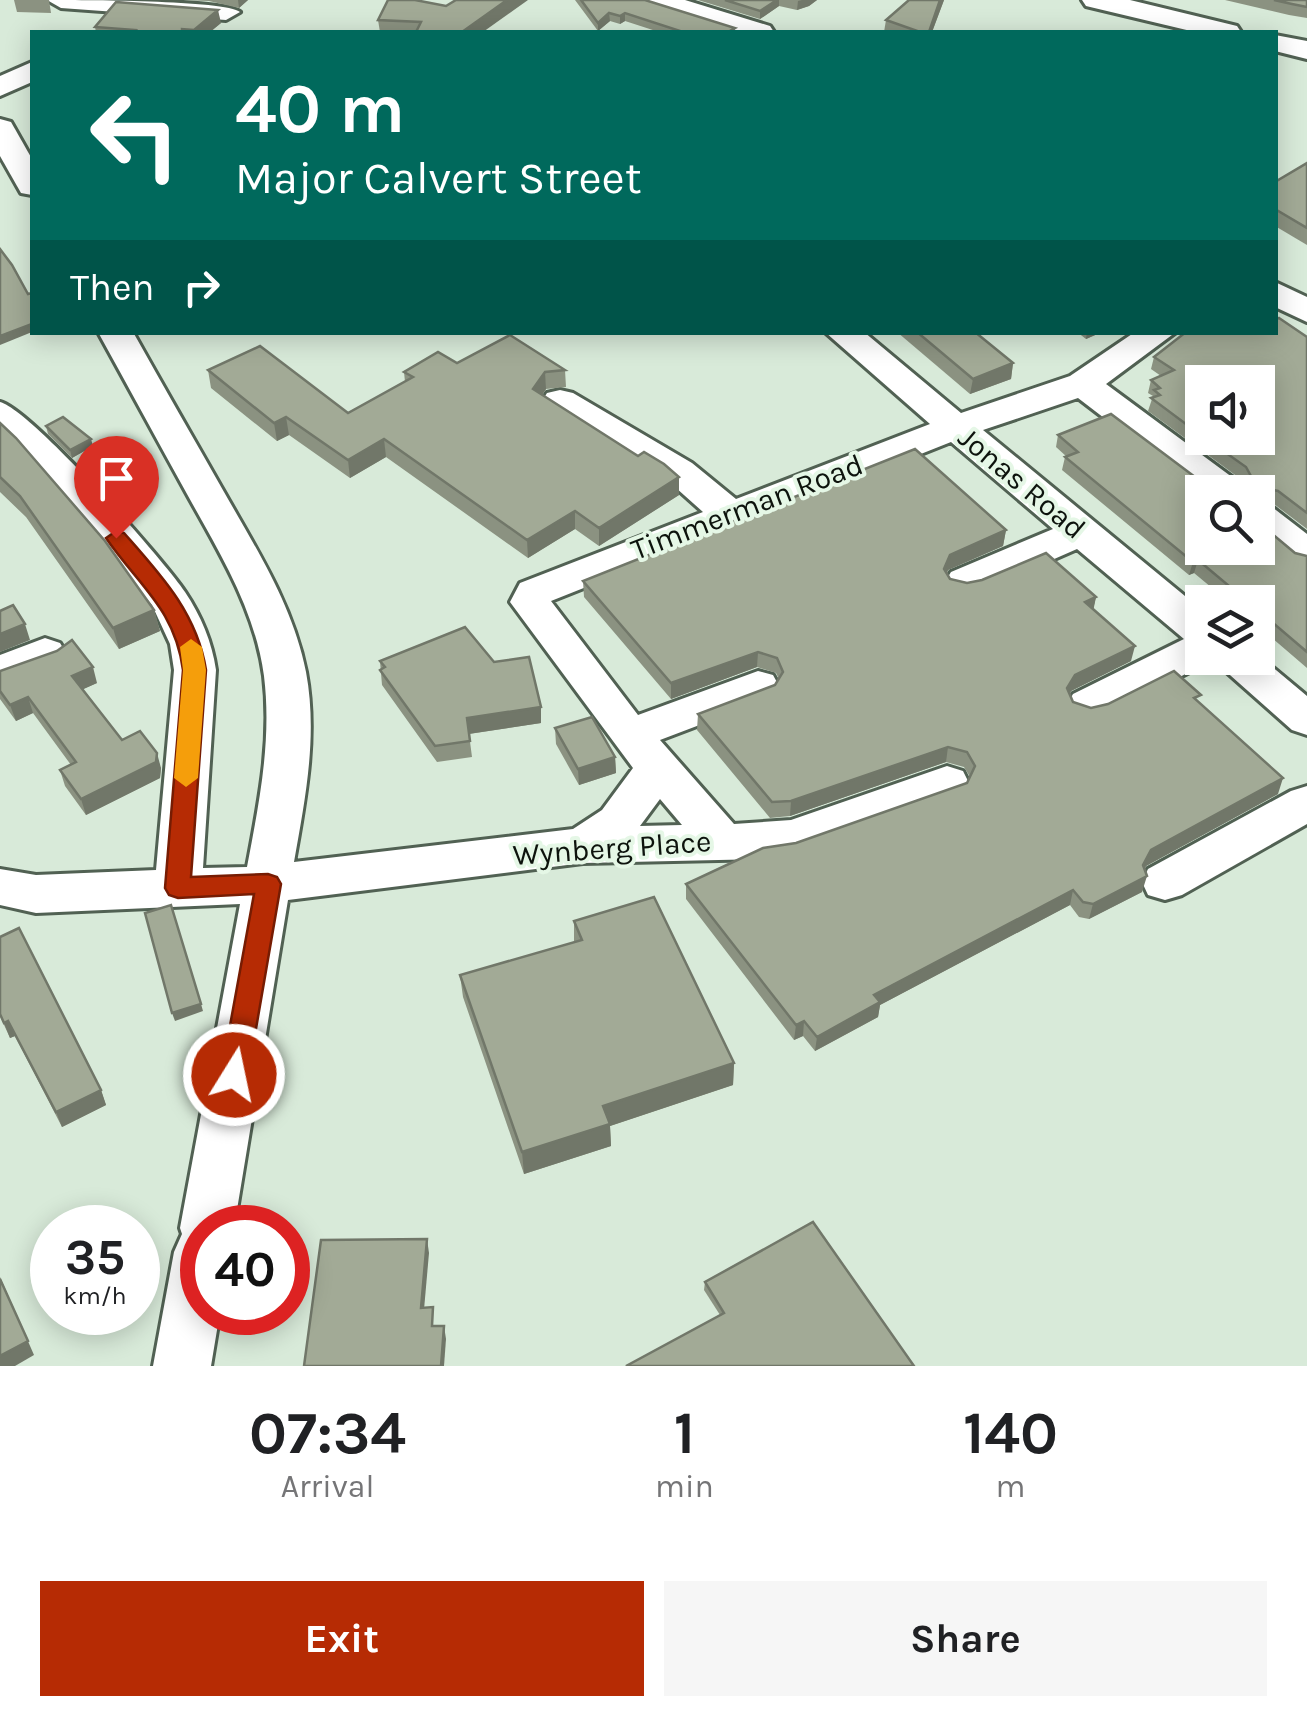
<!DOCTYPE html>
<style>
body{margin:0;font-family:Karla,sans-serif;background:#f6f6f6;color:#202124;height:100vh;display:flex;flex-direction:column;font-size:38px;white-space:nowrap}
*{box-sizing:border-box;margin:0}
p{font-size:32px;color:#757577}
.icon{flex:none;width:55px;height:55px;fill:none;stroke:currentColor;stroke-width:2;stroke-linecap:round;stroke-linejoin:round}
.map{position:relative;height:1366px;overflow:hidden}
.details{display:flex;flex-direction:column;background:#fff;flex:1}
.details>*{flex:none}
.hud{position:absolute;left:30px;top:30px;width:1248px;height:305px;border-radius:0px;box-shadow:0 5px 25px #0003;background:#00695c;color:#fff;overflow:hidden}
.controls{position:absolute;left:1185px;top:365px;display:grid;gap:20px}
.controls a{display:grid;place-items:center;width:90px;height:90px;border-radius:0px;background:#fff;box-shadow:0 5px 25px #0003;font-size:50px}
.speed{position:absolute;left:30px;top:1205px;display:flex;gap:20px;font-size:50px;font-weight:700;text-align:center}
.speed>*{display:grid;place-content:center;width:130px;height:130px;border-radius:50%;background:#fff;box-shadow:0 5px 25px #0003;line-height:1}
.speed small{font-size:25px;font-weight:400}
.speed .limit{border:15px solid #d22;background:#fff;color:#111}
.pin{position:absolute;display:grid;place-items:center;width:85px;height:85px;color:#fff;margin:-102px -42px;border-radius:50% 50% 50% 0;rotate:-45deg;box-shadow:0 0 10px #0007}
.pin .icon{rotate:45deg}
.me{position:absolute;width:110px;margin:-55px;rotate:10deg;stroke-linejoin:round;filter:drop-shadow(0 0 8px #0008)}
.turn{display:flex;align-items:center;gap:35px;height:210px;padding:0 40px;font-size:45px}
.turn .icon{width:130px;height:130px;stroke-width:2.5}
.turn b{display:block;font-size:70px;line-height:85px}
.then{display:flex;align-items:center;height:95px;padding:0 40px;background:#0003;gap:20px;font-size:38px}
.eta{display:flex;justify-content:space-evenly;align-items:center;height:170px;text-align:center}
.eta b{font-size:60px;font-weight:700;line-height:70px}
.cta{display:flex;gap:20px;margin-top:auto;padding:20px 40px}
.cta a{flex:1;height:115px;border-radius:0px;background:#b62b04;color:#fff;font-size:40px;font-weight:700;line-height:115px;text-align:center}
.cta a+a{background:#f6f6f6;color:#202124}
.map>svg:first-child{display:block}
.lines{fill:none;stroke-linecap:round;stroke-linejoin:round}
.minor-casing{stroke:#516153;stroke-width:6}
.minor{fill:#fff;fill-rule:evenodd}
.wall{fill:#8b9281;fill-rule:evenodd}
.shaded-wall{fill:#717769}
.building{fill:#a2aa96;stroke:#717769;stroke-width:2.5;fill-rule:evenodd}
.route{fill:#b62b04;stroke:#761c03;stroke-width:2.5}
.slow{fill:#f59e0b}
.labels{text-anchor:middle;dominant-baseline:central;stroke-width:8;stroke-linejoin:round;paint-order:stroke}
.street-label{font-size:30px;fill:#0d130d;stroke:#e5f7e6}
</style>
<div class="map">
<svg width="1307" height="1366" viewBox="0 0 1307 1366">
<rect width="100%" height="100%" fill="#d8ead9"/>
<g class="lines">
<defs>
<g id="minor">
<path d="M47,0C78,0 226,0 240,12L226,20L61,8Z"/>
<polygon points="643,0 685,0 770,26 774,32 733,32 647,6"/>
<polygon points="1082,0 1130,0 1237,26 1241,32 1195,32 1086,6"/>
<polygon points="1275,35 1307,41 1307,59 1275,51"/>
<polygon points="32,62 32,82 0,96 0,76"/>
<polygon points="0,119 11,122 32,159 32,195 21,193 0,156"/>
<polygon points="1275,282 1307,297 1307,322 1275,307"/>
<path d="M98,332H133C163,386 194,439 224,492C257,550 293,606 306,672C318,736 305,800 294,862L573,829L602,810L633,768L510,602L520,583L703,512L666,479L547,409L542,401L547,393L560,390L573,393L692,463L736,499L930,424L825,332H864L961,413L1070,376L1135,332H1176L1106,384L1240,483L1245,492L1202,493L1078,398L983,430L1202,610V658L1258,655L1307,696V735L1292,730L1213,660L1103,716L1088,720L1073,716L1067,705L1073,694L1184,639L1077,549L979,592L965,595L951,592L945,582L951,572L1053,529L951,442L551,601L638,715L758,671L773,675L779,686L773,697L660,740L734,824L791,820L947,766L963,771L969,783L963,795L793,855L767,859L583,863L288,900L234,1228H202V1312H220L211,1366H153L174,1252L182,1234L180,1228L240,904L36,913L0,905V869L36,875L156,870L174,670L170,644L152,605L25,456L0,433V402C31,410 163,559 185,592C201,616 212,642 216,670L203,868L247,867C259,803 272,741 264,676C255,609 219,552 187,494C157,440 128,386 98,332ZM660,799L682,825L640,826Z"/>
<polygon points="1258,503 1272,507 1307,534 1307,567 1293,563 1258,535"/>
<polygon points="45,638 60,643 66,653 60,663 0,687 0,655"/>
<polygon points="1307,786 1307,824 1182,895 1165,900 1148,895 1142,882 1148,869 1291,791"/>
</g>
</defs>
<use href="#minor" class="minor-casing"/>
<use href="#minor" class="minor"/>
</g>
<g class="wall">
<polygon points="14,0 49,0 51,13 17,12"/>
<polygon points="184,0 248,0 239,8 209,1"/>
<polygon points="575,0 645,0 735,28 735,32 659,32 625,21 620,24 610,21 598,31"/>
<polygon points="698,0 817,0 809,6 797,10 779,6 760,19"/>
<polygon points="909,0 944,0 932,32 884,32 886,20"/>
<polygon points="1225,0 1307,0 1307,18 1289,15"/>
<polygon points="446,6 483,32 380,32 378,20"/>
<polygon points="221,23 210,32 96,32 95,27"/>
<polygon points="1307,163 1307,245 1275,226 1275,182"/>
<polygon points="897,332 975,332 1013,363 1011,379 970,394"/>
<polygon points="1077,332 1102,332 1086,339"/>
<path d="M1307,337V529L1274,504L1259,501L1258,522L1295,553L1307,556V668L1258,626V602H1229L1194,573L1189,575L1062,470L1065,457H1067L1056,447L1058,435L1203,483H1244L1242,480L1148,411L1153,396L1148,393L1151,380L1161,376L1151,369L1154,357ZM1202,382L1258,438H1202Z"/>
<polygon points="457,363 565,370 566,387 546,389 542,395 679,495 599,546 575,529 528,558 386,457 350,478 289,435 277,441 211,388 208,370 348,413 405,382 404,372"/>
<polygon points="0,423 154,610 160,631 119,649 26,517 0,492"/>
<polygon points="46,426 93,446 72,458 48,434"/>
<polygon points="1006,530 1003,546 948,570 947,573 950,579 967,583 1096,597 1093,609 1131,661 1071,691 1070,694 1073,702 1091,708 1198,702 1278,794 1146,866 1144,869 1142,892 1089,919 1079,917 1070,905 880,1005 878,1017 815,1051 803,1036 794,1040 686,899 686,884 796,843 967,783 970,777 964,767 946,762 790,816 770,818 697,730 698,714 775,685 779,679 776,673 757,667 671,699 584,597 583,581"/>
<polygon points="380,661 541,723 469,734 472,757 437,762 382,685"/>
<polygon points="0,671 97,683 83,689 122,740 161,768 160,778 86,815 65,786 60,770 71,765 33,713 16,721 0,699"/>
<polygon points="555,728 615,757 616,773 579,785 556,744"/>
<polygon points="574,921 734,1063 733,1085 610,1126 611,1146 524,1174 463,997 460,975 574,942"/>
<polygon points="0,937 101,1090 106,1105 62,1127 15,1036 10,1038 0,1016"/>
<polygon points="705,1282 914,1366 720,1315 704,1290"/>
</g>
<g class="shaded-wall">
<polygon points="238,0 248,0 239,8"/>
<polygon points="507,0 528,0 483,32 462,32"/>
<polygon points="777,0 779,0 779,6 760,19 760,11"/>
<polygon points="802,0 817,0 809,6 797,10 798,1"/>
<polygon points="940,0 944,0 932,32 929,32"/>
<polygon points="218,10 221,23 210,32 195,32 194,30"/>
<polygon points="609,13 610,21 598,31 598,23"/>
<polygon points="625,13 625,21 620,24 620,16"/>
<polygon points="32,324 32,332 0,345 0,336"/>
<polygon points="1087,332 1102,332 1086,339"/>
<polygon points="1013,363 1011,379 970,394 973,379"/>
<polygon points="545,372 546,389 534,407 533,389"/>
<polygon points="286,417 289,435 277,441 274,423"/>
<polygon points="91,439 93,446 72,458 70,450"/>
<polygon points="384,439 386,457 350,478 348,460"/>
<polygon points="679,477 679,495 599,546 599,528"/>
<polygon points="575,511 575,529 528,558 527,540"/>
<polygon points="1006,530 1003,546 948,570 942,584 944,569 950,555"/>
<polygon points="1198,560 1194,573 1189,575 1193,562"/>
<polygon points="1096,597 1093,612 1085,602"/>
<polygon points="154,610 160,631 119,649 113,628"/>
<polygon points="25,624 30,640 0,652 0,634"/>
<polygon points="1135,646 1131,661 1071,691 1064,703 1067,688 1075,675"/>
<polygon points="758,652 757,667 671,699 671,683"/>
<polygon points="93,667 97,683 77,692 72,676"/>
<polygon points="28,697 33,713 16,721 10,705"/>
<polygon points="541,707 541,723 468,734 467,718"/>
<polygon points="948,747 946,762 790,816 791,801"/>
<polygon points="157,753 161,768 160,778 86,815 81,799"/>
<polygon points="615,757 616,773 579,785 578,769"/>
<polygon points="1283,778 1278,794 1146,866 1139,880 1143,865 1151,850"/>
<polygon points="1147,876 1142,892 1089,919 1093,904"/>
<polygon points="1073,890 1070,905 880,1005 878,1017 815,1051 817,1037 874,995"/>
<polygon points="201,1004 203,1011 175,1021 172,1013"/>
<polygon points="8,1021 15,1036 10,1038 4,1023"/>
<polygon points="804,1021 803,1036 794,1040 796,1025"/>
<polygon points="734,1063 733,1085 610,1126 611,1146 524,1174 522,1152 603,1106"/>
<polygon points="101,1090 106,1105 62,1127 56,1112"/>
<polygon points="427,1239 429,1253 423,1321 421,1308"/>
<polygon points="0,1277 34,1355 15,1366 0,1366"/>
<polygon points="444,1326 446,1339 444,1366 441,1366"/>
</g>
<g class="building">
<polygon points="388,0 415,0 446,6 456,0 507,0 462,32 416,32 421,22 378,20"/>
<polygon points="581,0 645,0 735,28 728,32 683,32 625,13 620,16 609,13 598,23"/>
<polygon points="725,0 777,0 760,11"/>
<polygon points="909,0 940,0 929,32 920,32 886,20"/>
<polygon points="1274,0 1307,0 1307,7 1292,4"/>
<polygon points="116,2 218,10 194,30 182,29 182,32 135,32 136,30 95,27"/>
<polygon points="1307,163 1307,228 1275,209 1275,182"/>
<polygon points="0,249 12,265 28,294 32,293 32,324 0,336"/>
<path d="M1279,318L1307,337V513L1278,491L1259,487L1258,522L1295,553L1307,556V652L1258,610V602H1248L1198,560L1193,562L1065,457L1078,452L1058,435L1111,414L1203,483H1249L1252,478L1246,467L1205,438H1258V382H1202V436L1151,398L1160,395L1154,390L1160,388L1151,380L1174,370L1154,357L1186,332H1275V320ZM1202,492H1258V548H1202Z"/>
<polygon points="917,332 975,332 1013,363 973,379"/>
<polygon points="510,335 565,370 545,372 533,389 638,456 644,452 664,464 679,477 599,528 575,511 527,540 384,439 348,460 286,417 274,423 208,370 260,346 348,413 413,377 404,372 438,352 457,363"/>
<polygon points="63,417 91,439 70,450 46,426"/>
<polygon points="0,423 16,438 105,541 154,610 113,628 20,496 0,477"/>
<polygon points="915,449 1006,530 950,555 944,569 950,579 967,583 982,580 1046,553 1096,597 1085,602 1135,646 1075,675 1067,688 1073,702 1091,708 1108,704 1174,671 1201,695 1194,698 1283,778 1151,850 1143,865 1147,876 1093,904 1083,902 1073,890 874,995 880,1002 817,1037 804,1021 796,1025 686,884 763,848 796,843 967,783 975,766 967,752 948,747 791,801 772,802 698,714 775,685 783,672 777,658 758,652 671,683 583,581"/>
<polygon points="13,605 25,624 0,634 0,611"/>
<polygon points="465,627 494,662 529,657 541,707 467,718 470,741 435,746 380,670 385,667 380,661"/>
<polygon points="72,640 93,667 72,676 122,740 140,731 157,753 156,762 81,799 60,770 76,762 28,697 10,705 0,691 0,671 57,651"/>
<polygon points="592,717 615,757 578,769 555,728"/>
<polygon points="654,897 734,1063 603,1106 610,1124 522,1152 460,975 582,940 574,921"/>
<polygon points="171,905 201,1004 172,1013 145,913"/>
<polygon points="19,928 101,1090 56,1112 8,1021 4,1023 0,1014 0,937"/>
<polygon points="813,1222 914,1366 626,1366 724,1313 705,1282"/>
<polygon points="427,1239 421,1308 433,1307 432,1326 444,1326 441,1366 304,1366 321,1240"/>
<polygon points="0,1279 28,1341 0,1356"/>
</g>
<path class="route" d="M116,531L124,533C161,575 197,613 206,670L191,877L268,874L277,877L281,884L248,1075L244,1083L234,1086L225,1083L221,1075L254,894L178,898L169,895L165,888L183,670C175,609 139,586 106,538Z"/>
<polygon class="slow" points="191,639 202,647 206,670 198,778 186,787 174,778 183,670 180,647"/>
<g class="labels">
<g class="street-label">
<text transform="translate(1022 483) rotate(40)">Jonas Road</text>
<text transform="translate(747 507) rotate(-21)">Timmerman Road</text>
<text transform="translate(612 848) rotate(-4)">Wynberg Place</text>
</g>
</g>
</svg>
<div class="controls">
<a><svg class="icon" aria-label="sound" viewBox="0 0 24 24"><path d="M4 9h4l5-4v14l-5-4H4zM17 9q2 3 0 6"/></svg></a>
<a><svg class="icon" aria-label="search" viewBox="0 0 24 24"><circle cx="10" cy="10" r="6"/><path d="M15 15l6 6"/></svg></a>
<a><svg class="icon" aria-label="layers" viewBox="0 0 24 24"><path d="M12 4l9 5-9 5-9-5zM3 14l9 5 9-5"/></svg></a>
</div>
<div class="speed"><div>35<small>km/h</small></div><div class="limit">40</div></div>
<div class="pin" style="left:116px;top:538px;background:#d93025"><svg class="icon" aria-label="arrive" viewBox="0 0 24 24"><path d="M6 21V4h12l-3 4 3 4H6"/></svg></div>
<svg class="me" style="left:234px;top:1075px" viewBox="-20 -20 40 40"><circle r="17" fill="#b62b04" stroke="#fff" stroke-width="3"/><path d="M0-11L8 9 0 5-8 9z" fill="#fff"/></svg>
<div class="hud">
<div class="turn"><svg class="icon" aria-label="left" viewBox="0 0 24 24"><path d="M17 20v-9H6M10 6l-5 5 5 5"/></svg><div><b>40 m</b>Major Calvert Street</div></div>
<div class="then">Then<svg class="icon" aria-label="right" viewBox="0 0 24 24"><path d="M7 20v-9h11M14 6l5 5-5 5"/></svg></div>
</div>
</div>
<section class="details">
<div class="eta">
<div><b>07:34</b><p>Arrival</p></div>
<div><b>1</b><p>min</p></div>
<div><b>140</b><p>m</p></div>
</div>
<div class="cta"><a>Exit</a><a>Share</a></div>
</section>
